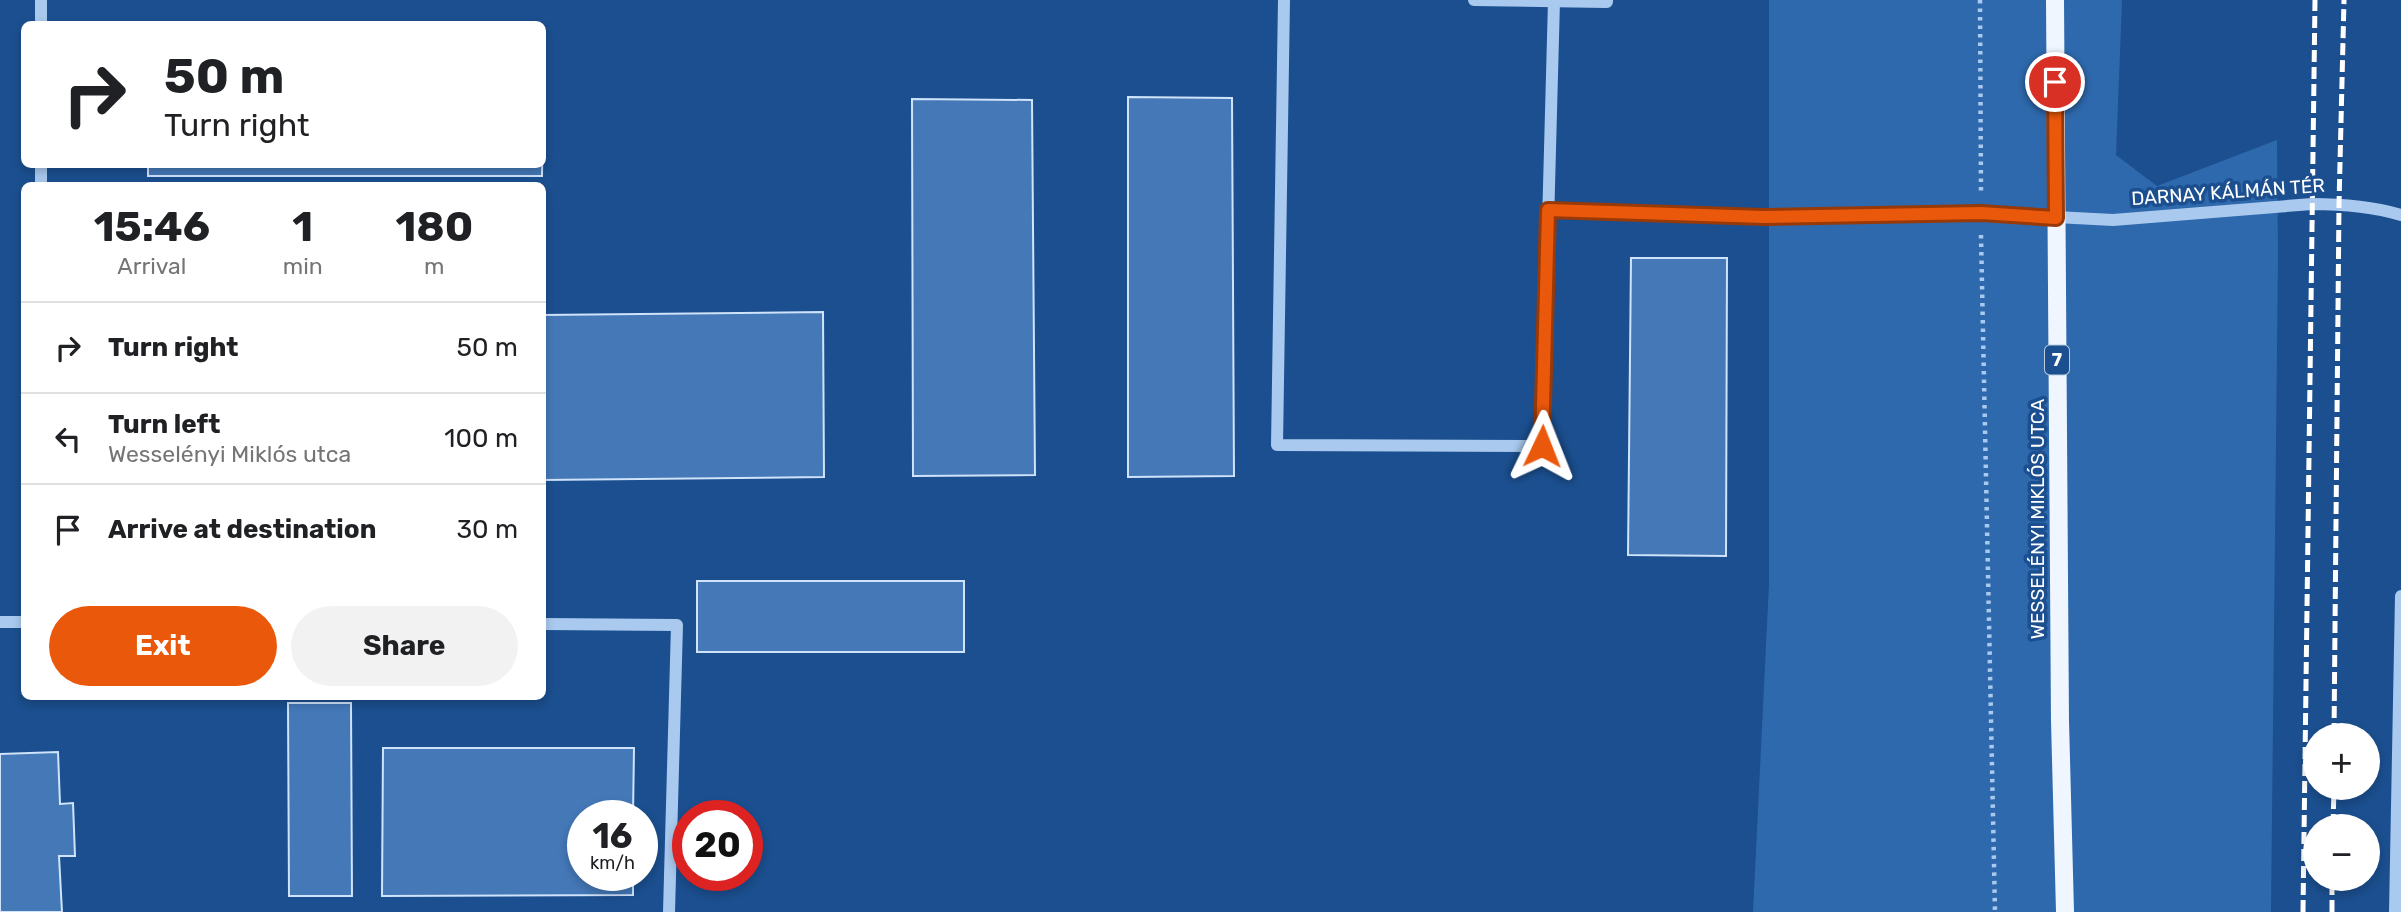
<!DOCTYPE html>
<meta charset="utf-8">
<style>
body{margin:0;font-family:Rubik,sans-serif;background:#f2f2f2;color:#202124;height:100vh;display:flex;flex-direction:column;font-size:26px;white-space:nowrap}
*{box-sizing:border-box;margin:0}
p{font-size:23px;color:#757577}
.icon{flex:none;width:38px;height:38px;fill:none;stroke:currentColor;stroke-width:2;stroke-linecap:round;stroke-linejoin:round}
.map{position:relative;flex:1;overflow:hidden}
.drawer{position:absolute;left:21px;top:182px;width:525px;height:518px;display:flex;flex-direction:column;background:#fff;border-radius:10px;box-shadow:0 4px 10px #0003}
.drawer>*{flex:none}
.guide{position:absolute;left:21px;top:21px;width:525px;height:147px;border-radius:10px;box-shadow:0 4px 10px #0003;background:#fff;color:#202124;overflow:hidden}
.buttons{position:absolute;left:2303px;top:723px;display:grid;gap:14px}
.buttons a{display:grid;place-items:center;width:77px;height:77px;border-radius:50%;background:#fff;box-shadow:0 4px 10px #0003;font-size:35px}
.speed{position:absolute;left:567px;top:800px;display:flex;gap:14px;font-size:35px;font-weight:700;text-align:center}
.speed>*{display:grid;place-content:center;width:91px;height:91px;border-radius:50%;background:#fff;box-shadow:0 4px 10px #0003;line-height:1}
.speed small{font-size:18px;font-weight:400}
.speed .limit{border:10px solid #d22;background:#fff;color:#111}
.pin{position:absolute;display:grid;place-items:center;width:60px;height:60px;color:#fff;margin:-30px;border:4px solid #fff;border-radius:50%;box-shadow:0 2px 7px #0007}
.me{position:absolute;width:77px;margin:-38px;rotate:2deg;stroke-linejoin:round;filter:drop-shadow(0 0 5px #0008)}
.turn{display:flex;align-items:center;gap:24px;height:147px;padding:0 28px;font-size:32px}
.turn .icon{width:91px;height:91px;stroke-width:2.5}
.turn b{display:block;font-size:49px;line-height:60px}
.eta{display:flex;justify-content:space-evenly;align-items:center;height:119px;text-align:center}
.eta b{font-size:42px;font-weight:700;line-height:49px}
.cta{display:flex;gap:14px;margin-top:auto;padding:14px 28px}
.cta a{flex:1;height:80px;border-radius:42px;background:#ea580c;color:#fff;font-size:28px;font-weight:700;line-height:80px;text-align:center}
.cta a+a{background:#f2f2f2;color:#202124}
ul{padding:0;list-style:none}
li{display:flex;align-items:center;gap:21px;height:91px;padding:0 28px;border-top:2px solid #e0e0e0}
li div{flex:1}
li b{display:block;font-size:26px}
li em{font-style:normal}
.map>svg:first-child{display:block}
.green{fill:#2e69ad}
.building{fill:#4478b7;stroke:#cfe3fa;stroke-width:2}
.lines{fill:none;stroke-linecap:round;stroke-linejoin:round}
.path{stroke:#a9c9ee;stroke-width:4.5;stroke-dasharray:3.5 5;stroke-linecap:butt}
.minor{stroke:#a9c9ee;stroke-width:12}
.major{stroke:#f0f6ff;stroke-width:18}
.rail{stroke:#fff;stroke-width:5;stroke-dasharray:12 5;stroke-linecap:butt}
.route-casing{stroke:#983908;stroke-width:18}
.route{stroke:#ea580c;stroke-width:12}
.labels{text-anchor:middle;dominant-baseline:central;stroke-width:7;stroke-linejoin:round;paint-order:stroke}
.shield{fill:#1b4f8f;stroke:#bbcadd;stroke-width:2}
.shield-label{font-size:18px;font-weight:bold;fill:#fff}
.street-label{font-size:19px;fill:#fff;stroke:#1b4f8f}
</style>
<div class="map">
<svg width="2401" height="912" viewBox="0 0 2401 912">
<rect width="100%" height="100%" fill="#1b4f8f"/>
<polygon class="green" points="1769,0 2122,0 2116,155 2157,186 2277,140 2278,256 2271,912 1753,912 1769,584"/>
<g class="building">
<polygon points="542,45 544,45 542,176 148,176 148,164 542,164"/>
<polygon points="1128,97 1232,98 1234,476 1128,477"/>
<polygon points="912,99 1032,100 1035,475 913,476"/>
<polygon points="1631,258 1727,258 1726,556 1628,555"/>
<polygon points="823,312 824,477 542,480 542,315"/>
<rect x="697" y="581" width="267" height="71"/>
<polygon points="288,703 351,703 352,896 289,896"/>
<polygon points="383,748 634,748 633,816 583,816 583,875 633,875 633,895 382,896"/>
<polygon points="58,752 60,804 73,803 75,856 59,856 62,912 0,912 0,754"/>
</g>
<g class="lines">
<g class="path">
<polyline points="1980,0 1981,192"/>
<polyline points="1981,235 1995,912"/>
</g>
<g class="minor">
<polyline points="1284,0 1277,445 1542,446 1554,1"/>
<polyline points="1474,0 1607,2 1607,0"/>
<polyline points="41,24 41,0"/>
<polyline points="41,186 41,164"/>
<path d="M1548,210L1764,217L1981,213L2113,220L2312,204C2343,204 2371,206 2401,215"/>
<polyline points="0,622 24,622"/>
<polyline points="542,624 677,625 669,912"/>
<polyline points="2395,912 2401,596"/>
</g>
<polyline class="major" points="2055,0 2060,721 2065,912"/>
<g class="rail">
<polyline points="2334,735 2339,204 2344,0"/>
<polyline points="2333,826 2334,788"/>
<polyline points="2303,912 2315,0"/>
<polyline points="2332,912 2332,878"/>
</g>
</g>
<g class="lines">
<defs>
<polyline id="route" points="1542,446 1548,210 1764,217 1981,213 2056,218 2055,82"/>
</defs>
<use href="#route" class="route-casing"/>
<use href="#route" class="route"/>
</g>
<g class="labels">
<rect class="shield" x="2045" y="345.5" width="24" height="29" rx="5"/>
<g class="shield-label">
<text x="2057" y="360">7</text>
</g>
<g class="street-label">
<text transform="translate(2228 192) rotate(-4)">DARNAY KÁLMÁN TÉR</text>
<text transform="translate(2037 519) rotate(-90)">WESSELÉNYI MIKLÓS UTCA</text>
</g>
</g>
</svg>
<div class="buttons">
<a>+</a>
<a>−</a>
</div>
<div class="speed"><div>16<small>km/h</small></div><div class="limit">20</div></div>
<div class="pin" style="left:2055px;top:82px;background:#d93025"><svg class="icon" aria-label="arrive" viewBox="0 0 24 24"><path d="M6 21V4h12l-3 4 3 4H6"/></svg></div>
<svg class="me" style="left:1542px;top:446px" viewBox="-20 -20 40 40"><path d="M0-17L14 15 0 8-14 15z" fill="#ea580c" stroke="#fff" stroke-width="4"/></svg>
<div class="guide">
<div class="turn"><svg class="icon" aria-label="right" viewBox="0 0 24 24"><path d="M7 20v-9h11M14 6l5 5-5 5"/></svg><div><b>50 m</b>Turn right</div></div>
</div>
<section class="drawer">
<div class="eta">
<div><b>15:46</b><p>Arrival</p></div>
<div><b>1</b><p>min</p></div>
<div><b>180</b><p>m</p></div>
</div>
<ul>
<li><svg class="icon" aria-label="right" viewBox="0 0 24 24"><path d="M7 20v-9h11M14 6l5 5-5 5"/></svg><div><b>Turn right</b></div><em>50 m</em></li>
<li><svg class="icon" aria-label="left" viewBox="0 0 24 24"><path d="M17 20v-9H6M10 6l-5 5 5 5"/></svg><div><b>Turn left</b><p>Wesselényi Miklós utca</p></div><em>100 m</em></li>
<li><svg class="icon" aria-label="arrive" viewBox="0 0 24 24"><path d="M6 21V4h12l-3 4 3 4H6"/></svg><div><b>Arrive at destination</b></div><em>30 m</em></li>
</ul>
<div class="cta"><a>Exit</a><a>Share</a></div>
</section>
</div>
